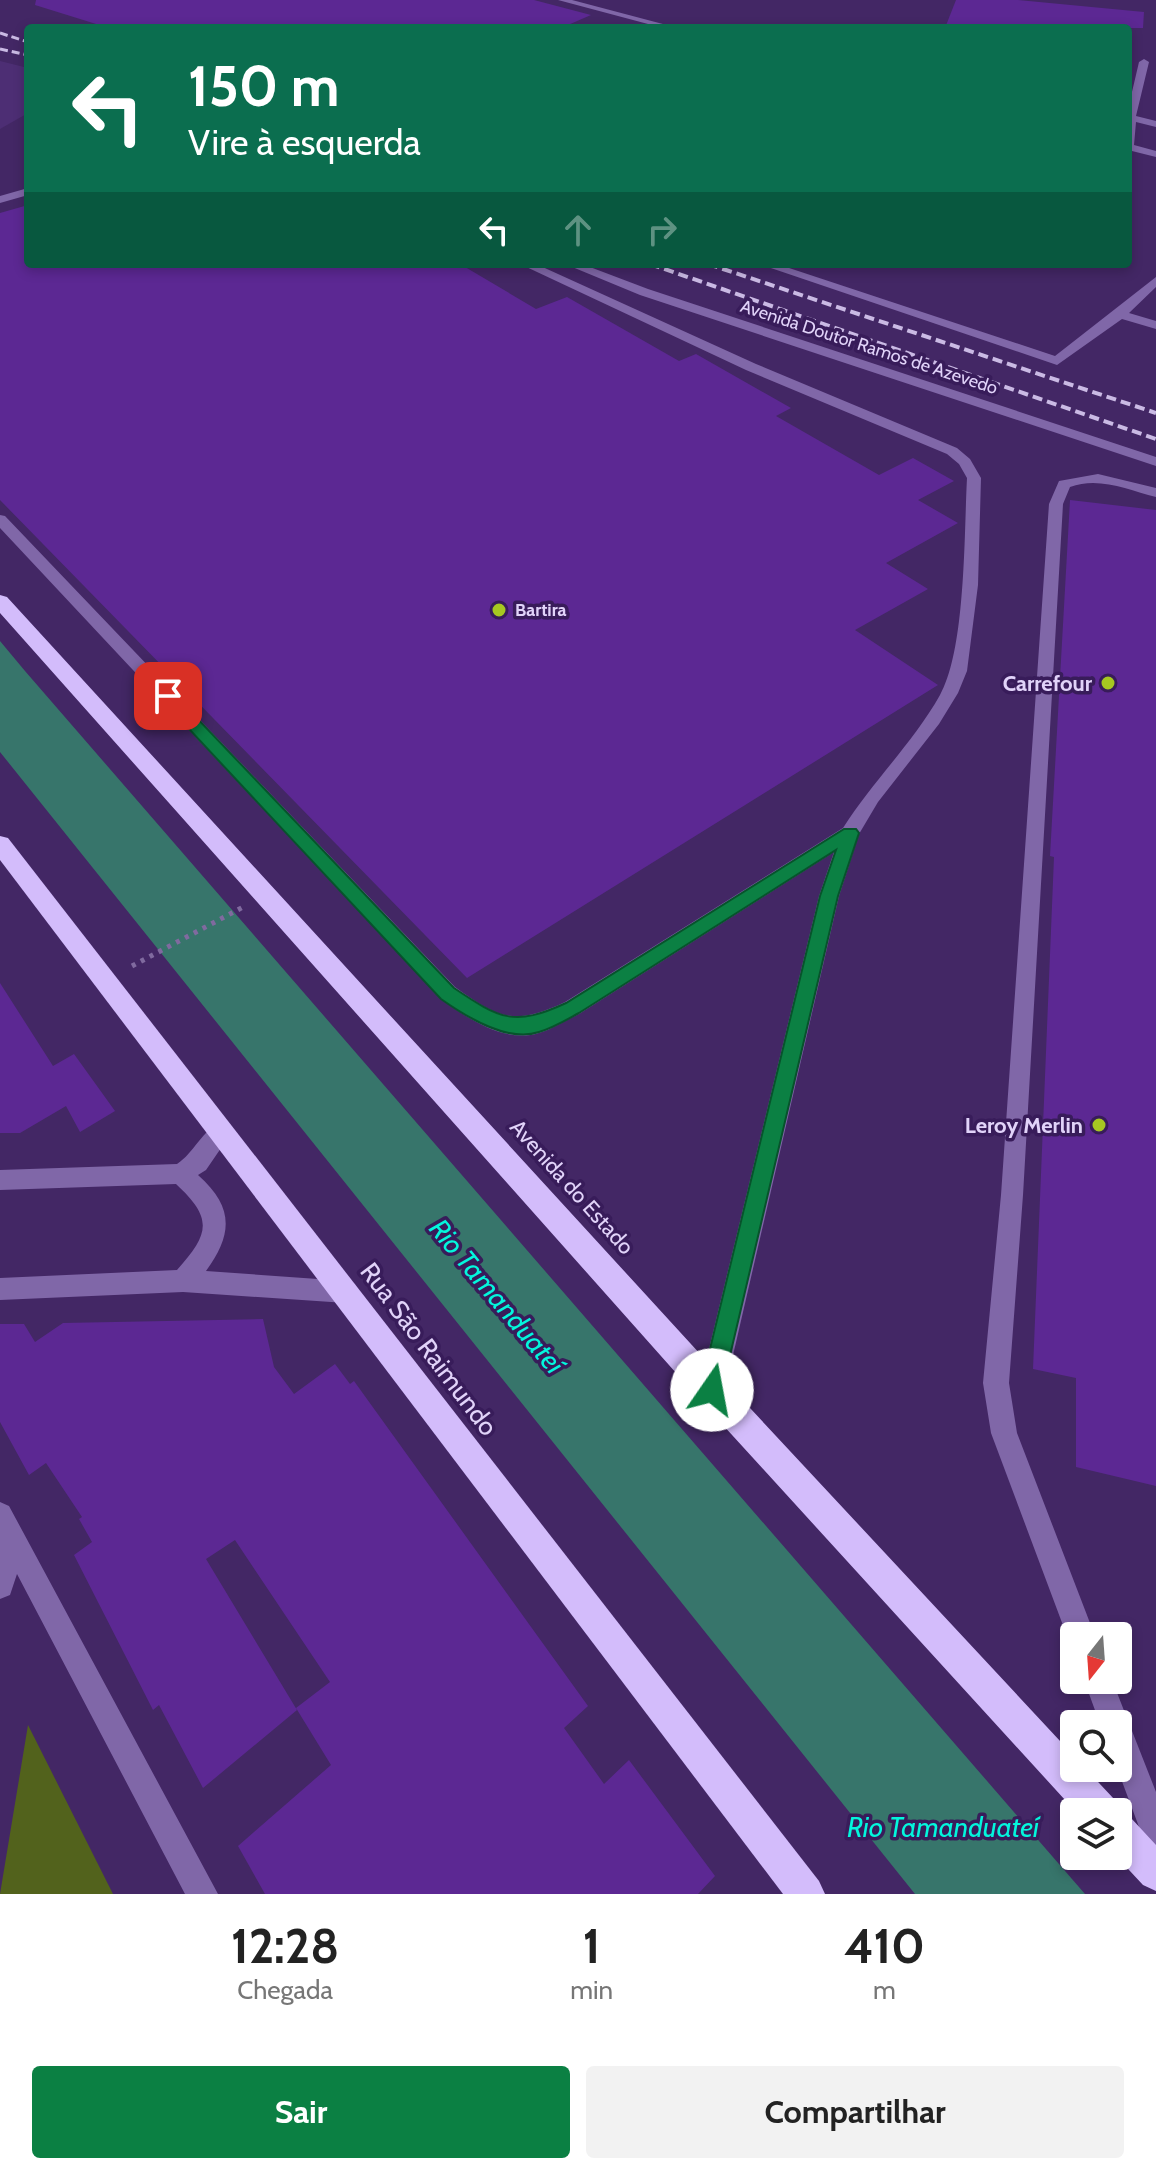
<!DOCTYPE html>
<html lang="pt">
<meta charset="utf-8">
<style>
body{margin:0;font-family:Cabin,sans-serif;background:#f2f2f2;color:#222;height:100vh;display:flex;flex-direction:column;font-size:30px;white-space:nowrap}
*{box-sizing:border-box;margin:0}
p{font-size:26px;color:#767676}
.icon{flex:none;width:44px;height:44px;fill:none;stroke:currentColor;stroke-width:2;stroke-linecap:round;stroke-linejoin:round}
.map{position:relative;height:1894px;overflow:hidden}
.side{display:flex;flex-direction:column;background:#fff;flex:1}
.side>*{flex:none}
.top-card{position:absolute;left:24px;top:24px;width:1108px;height:244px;border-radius:8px;box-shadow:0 4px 12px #0003;background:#0b6e4f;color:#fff;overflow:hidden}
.needle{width:52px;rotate:197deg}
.tools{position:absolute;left:1060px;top:1622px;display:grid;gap:16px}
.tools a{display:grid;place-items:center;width:72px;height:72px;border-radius:8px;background:#fff;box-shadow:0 4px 12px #0003;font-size:40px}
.pin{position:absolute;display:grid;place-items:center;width:68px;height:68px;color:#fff;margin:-34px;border-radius:16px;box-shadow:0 4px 12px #0006}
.me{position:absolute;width:88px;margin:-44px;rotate:12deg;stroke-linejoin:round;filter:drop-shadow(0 0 6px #0008)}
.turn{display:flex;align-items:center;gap:28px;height:168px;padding:0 32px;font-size:36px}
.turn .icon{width:104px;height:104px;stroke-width:2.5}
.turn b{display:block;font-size:56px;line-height:68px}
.lanes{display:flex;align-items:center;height:76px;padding:0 32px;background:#0003;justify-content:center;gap:40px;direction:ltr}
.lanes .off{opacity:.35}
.eta{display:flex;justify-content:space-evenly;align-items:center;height:136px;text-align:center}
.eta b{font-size:48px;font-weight:800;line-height:56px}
.primary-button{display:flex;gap:16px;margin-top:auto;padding:16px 32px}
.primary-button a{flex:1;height:92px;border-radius:8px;background:#0b8043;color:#fff;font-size:32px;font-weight:800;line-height:92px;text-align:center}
.primary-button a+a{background:#f2f2f2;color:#222}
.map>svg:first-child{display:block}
.built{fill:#4d2e74}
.green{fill:#52621c}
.water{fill:#37756b}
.building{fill:#5c2893}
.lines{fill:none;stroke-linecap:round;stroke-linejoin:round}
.path{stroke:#806a9f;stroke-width:5;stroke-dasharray:4 6;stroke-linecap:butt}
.minor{fill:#8067a8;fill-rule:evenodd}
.highway{fill:#d3bcfb;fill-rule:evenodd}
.rail-far1{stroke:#cabae4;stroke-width:3;stroke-dasharray:8 4;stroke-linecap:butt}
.rail{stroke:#cabae4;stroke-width:4;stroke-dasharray:10 5;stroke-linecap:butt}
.route{fill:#0b8043;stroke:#07532c;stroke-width:2}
.poi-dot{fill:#a6c821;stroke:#381c5a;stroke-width:3}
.labels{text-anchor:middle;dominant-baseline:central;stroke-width:7;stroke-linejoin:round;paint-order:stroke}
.far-street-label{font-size:18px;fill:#e1d3f9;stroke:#381c5a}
.far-poi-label{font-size:18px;font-weight:bold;fill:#e1d3f9;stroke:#381c5a;text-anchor:start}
.poi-label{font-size:22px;font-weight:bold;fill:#e1d3f9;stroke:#381c5a;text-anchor:end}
.street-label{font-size:22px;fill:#e1d3f9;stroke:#381c5a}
.near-street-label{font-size:26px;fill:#e1d3f9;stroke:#381c5a}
.near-water-label{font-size:28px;font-style:italic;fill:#03f6dc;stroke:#381c5a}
</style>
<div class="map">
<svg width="1156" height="1894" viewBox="0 0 1156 1894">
<rect width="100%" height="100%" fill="#432765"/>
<polygon class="built" points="0,61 28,68 28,113 0,129"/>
<polygon class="green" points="28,1725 113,1894 0,1894"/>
<polygon class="water" points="0,641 25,671 1085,1894 915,1894 0,752"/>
<g class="building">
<polygon points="36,0 534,0 591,15 561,28 109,28 35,5"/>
<polygon points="956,0 1018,0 1144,12 1143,28 945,28"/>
<polygon points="28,205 28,264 460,264 536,309 567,297 679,361 696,354 791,408 776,416 879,475 913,458 954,481 918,500 958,523 886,563 928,589 855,630 938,685 467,978 0,500 0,213"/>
<polygon points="1070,500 1156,510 1156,1486 1076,1467 1076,1378 1033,1369 1054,857 1050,856"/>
<polygon points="0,983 53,1066 74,1054 115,1111 80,1132 66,1106 20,1133 0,1133"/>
<polygon points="263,1319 274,1367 294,1394 335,1364 350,1384 354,1381 588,1706 564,1728 604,1784 629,1760 715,1876 698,1894 265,1894 238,1846 331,1765 296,1708 330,1682 235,1540 206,1559 297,1710 203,1788 159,1705 153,1710 74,1555 92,1542 79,1519 82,1517 46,1463 29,1475 0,1422 0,1324 24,1324 35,1342 63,1323"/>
</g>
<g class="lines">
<polyline class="path" points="132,966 245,906"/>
<g class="minor">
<polygon points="558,0 572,0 678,28 663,28"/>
<polygon points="1144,59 1149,62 1136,116 1156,121 1156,127 1136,122 1134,145 1156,151 1156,157 1128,150 1128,109 1139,62"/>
<polygon points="28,188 28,195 0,203 0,196"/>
<path d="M520,264H536L756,364L957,448L970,459L981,478L978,585L967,671L958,693L939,724L878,802L859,834L839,896L725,1390L721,1399L712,1402L703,1399L699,1390L819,896L834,852L579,1014C566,1020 553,1029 539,1033C505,1044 467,1018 441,999L0,528V515L5,516L455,987C499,1019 514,1026 565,1002L843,828C872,782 913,743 940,695C966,649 964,533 967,478L959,464L947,454L746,370Z"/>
<polygon points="565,264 582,264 648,289 1156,457 1156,466 640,295"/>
<polygon points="759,264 777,264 1055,356 1156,277 1156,287 1129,313 1156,321 1156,329 1122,319 1057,365"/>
<path d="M1098,474L1156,488V497C1128,490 1099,476 1070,487L1063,504L1023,1195L1009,1383L1017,1433L1095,1636H1074V1647L1067,1636L991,1433L983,1383L1001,1195L1049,504L1059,481Z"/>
<path d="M221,1122L229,1125L232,1132L206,1170L198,1175C234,1207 233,1234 206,1271L346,1281L355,1284L358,1292L355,1300L346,1303L183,1292L0,1300V1278L177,1270C209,1234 214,1219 176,1184L0,1190V1170L177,1164C194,1153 203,1129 221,1122Z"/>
<polygon points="0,1502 9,1506 218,1894 185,1894 17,1574 10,1595 0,1599"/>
<polygon points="1084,1680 1112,1680 1156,1792 1156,1847 1145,1843 1117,1768 1118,1724 1100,1724"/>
</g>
<g class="highway">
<polygon points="0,595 7,597 723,1379 1074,1756 1074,1768 1085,1768 1114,1799 1119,1813 1131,1818 1156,1845 1156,1891 1143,1885 1116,1856 1118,1812 1076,1812 701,1401 0,613"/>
<polygon points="0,836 8,838 819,1881 825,1894 783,1894 0,860"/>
</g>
<g class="rail-far1">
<polyline points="0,33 28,42"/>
<polyline points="0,49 28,55"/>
</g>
<g class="rail">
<polyline points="650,264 1156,439"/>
<polyline points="708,264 1156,413"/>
</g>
</g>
<path class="route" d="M168,691L173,693L454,988C500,1019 514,1027 566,1003L844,829H856L859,833L838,896L720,1398L712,1402L704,1398L700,1390L820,896L836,850L579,1013C566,1020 553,1028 539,1032C507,1043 465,1016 441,999L162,700L160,696Z"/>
<g class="poi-dot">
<circle cx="499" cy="610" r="8"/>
<circle cx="1108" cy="683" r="8"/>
<circle cx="1099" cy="1125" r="8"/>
</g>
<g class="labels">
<g class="far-street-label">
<text transform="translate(869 347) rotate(18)">Avenida Doutor Ramos de Azevedo</text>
</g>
<g class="far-poi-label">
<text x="515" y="610">Bartira</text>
</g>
<g class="poi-label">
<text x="1092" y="683">Carrefour</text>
<text x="1083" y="1125">Leroy Merlin</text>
</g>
<g class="street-label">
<text transform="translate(572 1187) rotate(48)">Avenida do Estado</text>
</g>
<g class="near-street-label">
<text transform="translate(429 1349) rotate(53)">Rua São Raimundo</text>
</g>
<g class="near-water-label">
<text transform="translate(497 1296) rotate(50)">Rio Tamanduateí</text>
<text x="943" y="1827">Rio Tamanduateí</text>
</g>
</g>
</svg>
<div class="tools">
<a><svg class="needle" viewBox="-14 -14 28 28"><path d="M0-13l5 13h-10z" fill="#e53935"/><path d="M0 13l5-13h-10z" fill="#767676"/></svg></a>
<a><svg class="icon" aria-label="search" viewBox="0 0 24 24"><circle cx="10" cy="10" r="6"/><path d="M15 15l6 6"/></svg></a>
<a><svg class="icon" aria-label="layers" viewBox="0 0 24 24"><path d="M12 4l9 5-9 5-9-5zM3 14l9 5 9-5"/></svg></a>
</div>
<div class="pin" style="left:168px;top:696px;background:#d93025"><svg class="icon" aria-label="arrive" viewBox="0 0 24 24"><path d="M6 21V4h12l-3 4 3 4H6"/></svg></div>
<svg class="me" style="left:712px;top:1390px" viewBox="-20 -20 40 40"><circle r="19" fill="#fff"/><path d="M0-13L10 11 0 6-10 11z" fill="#0b8043"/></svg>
<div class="top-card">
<div class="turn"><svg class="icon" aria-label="left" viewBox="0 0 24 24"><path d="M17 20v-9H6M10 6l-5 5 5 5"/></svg><div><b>150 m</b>Vire à esquerda</div></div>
<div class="lanes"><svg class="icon" aria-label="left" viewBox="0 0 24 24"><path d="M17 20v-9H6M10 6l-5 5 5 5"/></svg><svg class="icon off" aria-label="ahead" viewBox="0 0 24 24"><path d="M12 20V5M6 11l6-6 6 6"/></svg><svg class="icon off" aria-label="right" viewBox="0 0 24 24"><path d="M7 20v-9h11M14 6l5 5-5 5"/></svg></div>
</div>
</div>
<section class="side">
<div class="eta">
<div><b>12:28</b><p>Chegada</p></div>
<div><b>1</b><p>min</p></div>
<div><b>410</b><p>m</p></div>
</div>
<div class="primary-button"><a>Sair</a><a>Compartilhar</a></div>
</section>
